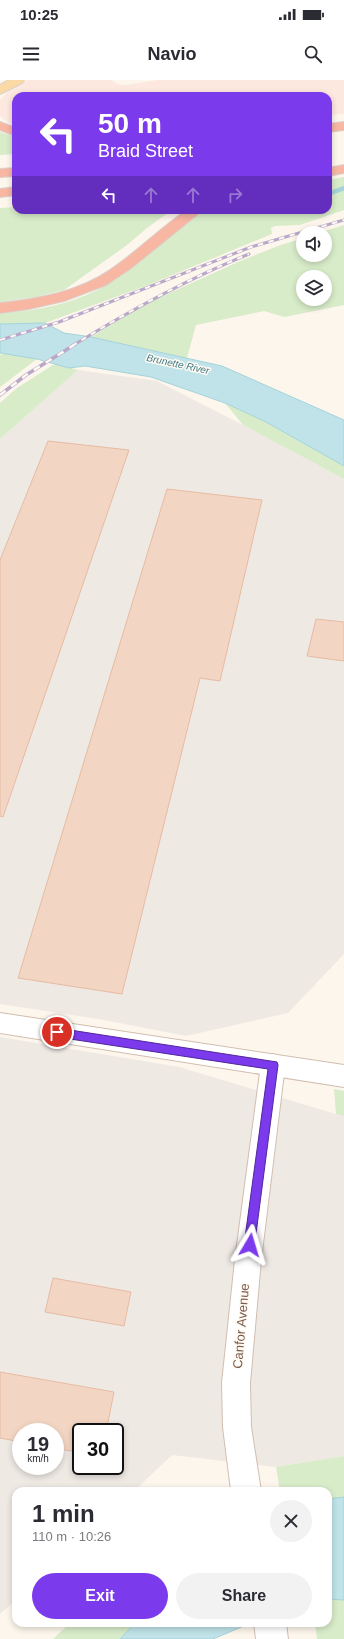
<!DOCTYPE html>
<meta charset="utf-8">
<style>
body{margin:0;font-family:Arial,sans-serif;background:#f2f2f3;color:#2b2b33;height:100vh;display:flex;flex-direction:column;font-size:15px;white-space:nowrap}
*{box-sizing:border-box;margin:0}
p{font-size:13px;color:#7c7c81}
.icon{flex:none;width:22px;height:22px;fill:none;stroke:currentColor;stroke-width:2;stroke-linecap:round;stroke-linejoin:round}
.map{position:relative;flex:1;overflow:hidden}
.side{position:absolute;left:12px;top:1407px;width:320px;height:140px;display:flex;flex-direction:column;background:#fff;border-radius:12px;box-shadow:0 2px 6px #0003}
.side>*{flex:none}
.hud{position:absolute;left:12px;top:12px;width:320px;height:122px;border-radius:12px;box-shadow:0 2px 6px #0003;background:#7c3aed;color:#fff;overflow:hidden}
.tools{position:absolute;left:296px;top:146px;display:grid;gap:8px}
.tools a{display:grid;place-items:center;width:36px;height:36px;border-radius:50%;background:#fff;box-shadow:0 2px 6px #0003;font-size:20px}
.speed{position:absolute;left:12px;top:1343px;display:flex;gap:8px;font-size:20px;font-weight:700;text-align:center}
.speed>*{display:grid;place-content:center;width:52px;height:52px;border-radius:50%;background:#fff;box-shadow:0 2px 6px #0003;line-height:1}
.speed small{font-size:10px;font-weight:400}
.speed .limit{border:2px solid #111;border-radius:6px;background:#fff;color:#111}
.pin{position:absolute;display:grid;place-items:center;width:34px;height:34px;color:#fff;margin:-17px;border:2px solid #fff;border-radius:50%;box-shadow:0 1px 4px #0007}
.me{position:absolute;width:44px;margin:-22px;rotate:7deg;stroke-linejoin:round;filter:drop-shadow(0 0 3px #0008)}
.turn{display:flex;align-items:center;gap:14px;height:84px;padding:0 20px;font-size:18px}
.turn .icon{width:52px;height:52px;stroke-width:2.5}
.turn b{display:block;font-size:28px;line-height:34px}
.lanes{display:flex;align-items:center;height:38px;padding:0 20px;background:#0003;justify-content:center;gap:20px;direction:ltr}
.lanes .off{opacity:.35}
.round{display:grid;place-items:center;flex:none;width:42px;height:42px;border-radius:21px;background:#f2f2f3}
.headline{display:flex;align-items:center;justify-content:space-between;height:68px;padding:0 20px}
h1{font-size:24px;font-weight:700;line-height:30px}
.primary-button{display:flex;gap:8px;margin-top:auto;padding:8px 20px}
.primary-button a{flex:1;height:46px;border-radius:24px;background:#7c3aed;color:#fff;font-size:16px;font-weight:700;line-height:46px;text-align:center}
.primary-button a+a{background:#f2f2f3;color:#2b2b33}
.status{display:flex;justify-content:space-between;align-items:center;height:28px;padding:0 20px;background:#fff;direction:ltr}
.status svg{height:11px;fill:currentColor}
header{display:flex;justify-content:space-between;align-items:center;height:52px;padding:0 20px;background:#fff;font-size:18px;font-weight:700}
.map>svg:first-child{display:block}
.commercial{fill:#fde8e0}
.industrial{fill:#efe9e4;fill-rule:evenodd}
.green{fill:#d8ecc9;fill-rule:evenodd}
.water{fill:#bfe3e8;stroke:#a5d3da}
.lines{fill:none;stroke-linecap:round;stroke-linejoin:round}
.stream{stroke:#a5d3da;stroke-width:4.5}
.building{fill:#f3d5c3;stroke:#e6bba3}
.minor-casing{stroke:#d1beb0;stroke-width:2}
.tertiary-casing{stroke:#d1beb0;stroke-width:2}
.primary-casing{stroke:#dad1cd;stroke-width:2}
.motorway-casing{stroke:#dad1cd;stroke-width:2}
.minor{fill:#fff;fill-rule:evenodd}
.tertiary{fill:#fff;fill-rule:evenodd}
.primary{fill:#fbd9a5;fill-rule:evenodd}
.motorway{fill:#f7b7a3;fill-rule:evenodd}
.rail-far1-casing{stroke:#b9a8c9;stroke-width:3}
.rail-casing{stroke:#b9a8c9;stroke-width:3.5}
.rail-far1{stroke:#fffaf3;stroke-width:2;stroke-dasharray:5.5;stroke-linecap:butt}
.rail{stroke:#fffaf3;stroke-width:2.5;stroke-dasharray:7;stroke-linecap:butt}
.route{fill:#7c3aed;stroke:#51269a}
.labels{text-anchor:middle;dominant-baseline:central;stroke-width:3;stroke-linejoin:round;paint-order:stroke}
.far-water-label{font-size:10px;font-style:italic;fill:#437c86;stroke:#fffaf3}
.near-street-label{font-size:13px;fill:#7a5c4d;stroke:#fffaf3}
</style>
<div class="status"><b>10:25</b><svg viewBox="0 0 49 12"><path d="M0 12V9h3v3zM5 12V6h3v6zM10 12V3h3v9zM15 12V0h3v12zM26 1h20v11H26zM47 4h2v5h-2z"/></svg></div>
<header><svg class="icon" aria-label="menu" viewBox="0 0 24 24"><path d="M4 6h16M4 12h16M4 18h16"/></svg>Navio<svg class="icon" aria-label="search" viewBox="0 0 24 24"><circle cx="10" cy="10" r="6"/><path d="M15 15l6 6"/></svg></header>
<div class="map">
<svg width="344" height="1559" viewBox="0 0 344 1559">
<rect width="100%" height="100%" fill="#fdf6ec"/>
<polygon class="commercial" points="27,0 111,0 118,4 126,5 157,0 344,0 344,34 328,35 328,16 16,16 16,46 6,41 1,37 0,34 0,20 9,10"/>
<g class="industrial">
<polygon points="78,290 157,301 243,345 344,399 344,874 288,933 186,956 104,940 0,924 0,359"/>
<path d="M0,957L179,987L336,1034L344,1036V1376L276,1387L172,1375L134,1411H16V1520L0,1534ZM21,1352H55V1386H21ZM81,1352H115V1386H81Z"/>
</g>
<g class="green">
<polygon points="0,52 16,57 16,74 0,75"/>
<path d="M344,97V130L300,145L275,146L271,148L272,154L148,205L45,243L0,244V233C59,230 102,215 147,176C163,163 187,138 207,131C215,128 228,130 237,130C267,130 298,130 328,130V100Z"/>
<polygon points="16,127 16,130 172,130 147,148 127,165 64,210 36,217 0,222 0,128"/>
<path d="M344,145V225L284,237L264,231L196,245L187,278L91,257L143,225L238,182L278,166L303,158V175H325V153H318ZM303,197H325V219H303Z"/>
<polygon points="6,273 37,279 0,307 0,275"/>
<polygon points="56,283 78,290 0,359 0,323 17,308"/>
<polygon points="225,323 266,342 344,386 344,399 243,345"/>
<polygon points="334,1009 344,1011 344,1036 336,1034"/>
<polygon points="344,1376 344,1417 328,1419 328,1411 280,1411 276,1387"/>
<polygon points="328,1519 344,1520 344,1559 317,1559 315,1543 328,1543"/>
<polygon points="70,1543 135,1543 120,1559 53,1559"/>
</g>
<g class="water">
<polygon points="45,243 64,253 91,257 222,286 344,340 344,386 266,342 225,323 151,297 85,286 69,288 37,279 0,273 0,244"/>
<polygon points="344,1417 344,1520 328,1519 328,1419"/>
<polygon points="135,1543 251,1543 213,1559 120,1559"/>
</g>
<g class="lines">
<polyline class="stream" points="328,114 344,108"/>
</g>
<g class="building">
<polygon points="48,361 129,370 3,737 0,736 0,480"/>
<polygon points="167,409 262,420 220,601 200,598 122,914 18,898"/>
<polygon points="316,539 344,542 344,581 307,576"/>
<polygon points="53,1198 131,1212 124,1246 45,1232"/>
<polygon points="0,1292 114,1312 106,1352 81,1352 81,1365 71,1371 55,1368 55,1352 21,1352 21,1362 0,1358"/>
</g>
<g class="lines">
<defs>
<g id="minor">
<polygon points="273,974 282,977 285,985 261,1180 250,1303 251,1347 261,1411 231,1411 223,1347 222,1303 235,1180 261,985 264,977"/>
<polygon points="254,1543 286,1543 288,1559 256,1559"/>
</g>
<polygon id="tertiary" points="0,933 344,985 344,1007 0,953"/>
<polygon id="primary" points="9,0 24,0 22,3 0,14 0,5"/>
<g id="motorway">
<polygon points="0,42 16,48 16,56 0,50"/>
<polygon points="344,42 344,50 328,52 328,44"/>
<polygon points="344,85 344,93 328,96 328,88"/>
<polygon points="16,88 16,96 0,97 0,89"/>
<polygon points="16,107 16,115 0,117 0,109"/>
<path d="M187,130H203L130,189L106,205L64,221L29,229L0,233V223C38,219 78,212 110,190C137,172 160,148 187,130Z"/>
</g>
</defs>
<use href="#minor" class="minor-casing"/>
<use href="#tertiary" class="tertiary-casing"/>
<use href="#primary" class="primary-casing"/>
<use href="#motorway" class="motorway-casing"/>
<use href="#minor" class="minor"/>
<use href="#tertiary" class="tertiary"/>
<use href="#primary" class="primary"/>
<use href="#motorway" class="motorway"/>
<defs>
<g id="rail-far1">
<polyline points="0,260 59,242 251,167 344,140"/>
<path d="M72,266C129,231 187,199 249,174"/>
</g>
<polyline id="rail" points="0,315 26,295 74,265"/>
</defs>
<use href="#rail-far1" class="rail-far1-casing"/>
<use href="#rail" class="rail-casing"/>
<use href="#rail-far1" class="rail-far1"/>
<use href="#rail" class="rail"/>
</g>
<polygon class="route" points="57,948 277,982 278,985 254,1169 250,1170 246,1169 244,1165 268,989 57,957 53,955 52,952 53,949"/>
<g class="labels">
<g class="far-water-label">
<text transform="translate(178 284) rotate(12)">Brunette River</text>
</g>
<g class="near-street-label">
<text transform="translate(241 1246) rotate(-85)">Canfor Avenue</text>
</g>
</g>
</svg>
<div class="tools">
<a><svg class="icon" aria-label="sound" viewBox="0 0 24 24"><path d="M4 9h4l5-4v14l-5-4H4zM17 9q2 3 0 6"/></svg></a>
<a><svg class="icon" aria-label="layers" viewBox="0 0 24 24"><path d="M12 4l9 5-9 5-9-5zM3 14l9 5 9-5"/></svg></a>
</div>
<div class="speed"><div>19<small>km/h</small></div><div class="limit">30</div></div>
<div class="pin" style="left:57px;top:952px;background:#d93025"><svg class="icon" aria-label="arrive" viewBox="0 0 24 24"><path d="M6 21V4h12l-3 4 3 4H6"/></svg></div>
<svg class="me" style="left:250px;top:1165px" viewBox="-20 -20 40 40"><path d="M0-17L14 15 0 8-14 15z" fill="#7c3aed" stroke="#fff" stroke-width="4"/></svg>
<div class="hud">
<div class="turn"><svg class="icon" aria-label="left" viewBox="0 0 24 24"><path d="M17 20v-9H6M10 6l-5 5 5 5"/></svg><div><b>50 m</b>Braid Street</div></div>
<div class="lanes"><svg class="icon" aria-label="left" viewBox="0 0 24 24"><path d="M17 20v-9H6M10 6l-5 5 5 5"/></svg><svg class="icon off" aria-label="ahead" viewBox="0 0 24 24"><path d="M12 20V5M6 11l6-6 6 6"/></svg><svg class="icon off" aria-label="ahead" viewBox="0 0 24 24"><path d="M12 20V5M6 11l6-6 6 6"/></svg><svg class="icon off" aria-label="right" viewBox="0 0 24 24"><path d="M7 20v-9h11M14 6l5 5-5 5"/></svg></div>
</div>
<section class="side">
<div class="headline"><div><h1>1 min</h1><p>110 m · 10:26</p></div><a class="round"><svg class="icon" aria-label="close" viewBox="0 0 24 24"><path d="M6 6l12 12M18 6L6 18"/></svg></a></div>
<div class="primary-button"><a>Exit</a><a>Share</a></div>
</section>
</div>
